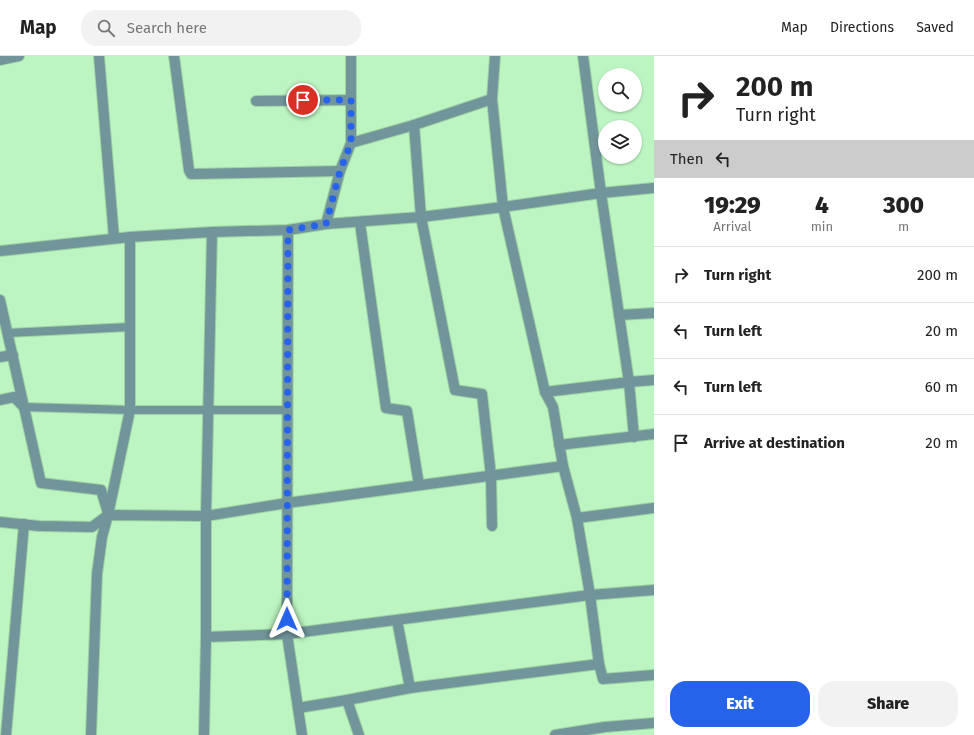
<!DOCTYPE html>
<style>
body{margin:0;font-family:"Fira Sans",sans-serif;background:#f2f2f2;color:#222;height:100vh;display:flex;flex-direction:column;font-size:15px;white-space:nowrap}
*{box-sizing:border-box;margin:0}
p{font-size:13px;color:#767676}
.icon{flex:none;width:22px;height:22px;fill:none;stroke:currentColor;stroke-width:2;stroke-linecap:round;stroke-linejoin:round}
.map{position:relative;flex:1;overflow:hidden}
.panel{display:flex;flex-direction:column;background:#fff;width:320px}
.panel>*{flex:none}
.hud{background:#fff;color:#222;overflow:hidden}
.buttons{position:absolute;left:598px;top:12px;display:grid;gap:8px}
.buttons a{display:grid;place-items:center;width:44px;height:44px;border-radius:50%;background:#fff;box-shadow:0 1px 3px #0004;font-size:20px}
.pin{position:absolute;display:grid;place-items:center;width:34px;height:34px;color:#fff;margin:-17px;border:2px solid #fff;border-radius:50%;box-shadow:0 1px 4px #0007}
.me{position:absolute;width:44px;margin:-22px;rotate:0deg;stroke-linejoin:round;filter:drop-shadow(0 0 3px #0008)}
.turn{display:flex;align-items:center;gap:14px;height:84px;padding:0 16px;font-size:18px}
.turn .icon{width:52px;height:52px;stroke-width:2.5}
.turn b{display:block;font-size:28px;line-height:34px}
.then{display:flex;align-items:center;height:38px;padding:0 16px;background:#0003;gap:8px;font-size:15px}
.eta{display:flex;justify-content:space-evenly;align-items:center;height:68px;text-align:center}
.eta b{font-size:24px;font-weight:800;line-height:28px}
.primary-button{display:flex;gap:8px;margin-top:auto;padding:8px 16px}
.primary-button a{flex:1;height:46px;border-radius:16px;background:#2563eb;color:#fff;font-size:16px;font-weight:800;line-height:46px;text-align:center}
.primary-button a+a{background:#f2f2f2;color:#222}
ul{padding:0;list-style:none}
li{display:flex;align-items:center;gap:12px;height:56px;padding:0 16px;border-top:1px solid #e0e0e0}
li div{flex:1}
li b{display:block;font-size:15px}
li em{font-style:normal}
header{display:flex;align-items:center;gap:24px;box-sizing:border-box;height:56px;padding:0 20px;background:#fff;border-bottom:1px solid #e0e0e0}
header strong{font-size:19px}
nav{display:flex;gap:22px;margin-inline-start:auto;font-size:14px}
.search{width:280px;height:36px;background:#f2f2f2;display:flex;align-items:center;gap:10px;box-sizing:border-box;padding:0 14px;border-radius:16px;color:#767676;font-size:15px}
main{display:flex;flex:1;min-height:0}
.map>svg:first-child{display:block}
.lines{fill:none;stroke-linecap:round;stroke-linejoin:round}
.service-casing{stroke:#9ed1a3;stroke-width:10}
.minor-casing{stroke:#9ed1a3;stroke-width:12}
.service{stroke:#71959b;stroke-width:8}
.minor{stroke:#71959b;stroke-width:10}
.route{stroke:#2563eb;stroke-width:7;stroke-dasharray:0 12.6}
</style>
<header>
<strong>Map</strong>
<div class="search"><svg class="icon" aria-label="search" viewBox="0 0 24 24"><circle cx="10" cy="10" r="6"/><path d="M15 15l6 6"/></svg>Search here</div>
<nav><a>Map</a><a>Directions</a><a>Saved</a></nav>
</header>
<main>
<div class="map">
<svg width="654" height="679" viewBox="0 0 654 679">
<rect width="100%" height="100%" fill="#bcf5c1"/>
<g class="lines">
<defs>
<g id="service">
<polyline points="8,277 130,271"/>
<polyline points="24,351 130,354 287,354"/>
</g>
<g id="minor">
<polyline points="99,0 114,182"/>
<polyline points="174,0 189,114 191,118 340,115"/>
<polyline points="495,0 492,43 503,151 545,336 553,351 563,410 577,462 590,539 599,608 603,623 654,619"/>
<polyline points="0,4 19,0"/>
<polyline points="256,45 351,44"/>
<polyline points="414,69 421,161 455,334 482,338 491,420 492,470"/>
<polyline points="351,87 351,0"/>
<polyline points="360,167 386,352 407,355 419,429"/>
<polyline points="326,168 340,115 351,87 414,69 492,43"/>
<polyline points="288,174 287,578 302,679"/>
<polyline points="0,195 130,181 212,176 288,174 326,168 421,161 503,151 601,137 654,132"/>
<polyline points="0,244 41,427 101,434 108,457"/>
<polyline points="619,259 654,257"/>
<polyline points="0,301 13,299"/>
<polyline points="545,336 629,326 601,137 583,0"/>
<polyline points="0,344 14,341 24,351"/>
<polyline points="634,381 629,326 654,324"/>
<polyline points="559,389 654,378"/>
<polyline points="577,462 654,452"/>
<polyline points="0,466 39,470 92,471 108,459 206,460 287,447 563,410"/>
<polyline points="397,564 410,632"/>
<polyline points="206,581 206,460 212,176"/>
<polyline points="298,652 347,644"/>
<polyline points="6,679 24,468"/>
<polyline points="91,679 97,518 102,481 108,459 130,354 130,181"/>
<polyline points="204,679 206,581 287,578 590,539 654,534"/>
<polyline points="359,679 347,644 410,632 599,608"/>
<polyline points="555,679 605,671 654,667"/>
</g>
</defs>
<use href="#service" class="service-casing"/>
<use href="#minor" class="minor-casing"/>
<use href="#service" class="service"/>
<use href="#minor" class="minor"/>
</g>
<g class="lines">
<polyline class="route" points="287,563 288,174 326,168 340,115 351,87 351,44 303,44"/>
</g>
</svg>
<div class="buttons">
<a><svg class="icon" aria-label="search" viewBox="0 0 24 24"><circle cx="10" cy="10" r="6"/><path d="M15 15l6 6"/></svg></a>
<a><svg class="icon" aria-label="layers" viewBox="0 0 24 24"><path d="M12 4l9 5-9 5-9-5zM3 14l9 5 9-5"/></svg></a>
</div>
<div class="pin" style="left:303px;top:44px;background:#d93025"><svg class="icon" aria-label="arrive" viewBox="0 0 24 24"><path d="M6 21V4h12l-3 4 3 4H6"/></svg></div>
<svg class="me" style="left:287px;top:563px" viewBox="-20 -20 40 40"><path d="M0-17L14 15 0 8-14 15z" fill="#2563eb" stroke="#fff" stroke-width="4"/></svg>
</div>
<section class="panel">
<div class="hud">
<div class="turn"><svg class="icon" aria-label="right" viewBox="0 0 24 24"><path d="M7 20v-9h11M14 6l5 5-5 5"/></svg><div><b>200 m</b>Turn right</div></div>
<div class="then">Then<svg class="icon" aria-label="left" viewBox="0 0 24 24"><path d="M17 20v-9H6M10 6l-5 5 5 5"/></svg></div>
</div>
<div class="eta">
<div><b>19:29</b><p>Arrival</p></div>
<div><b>4</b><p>min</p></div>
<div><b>300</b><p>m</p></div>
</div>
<ul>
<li><svg class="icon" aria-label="right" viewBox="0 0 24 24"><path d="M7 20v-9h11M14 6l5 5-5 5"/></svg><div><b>Turn right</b></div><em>200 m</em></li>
<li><svg class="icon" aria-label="left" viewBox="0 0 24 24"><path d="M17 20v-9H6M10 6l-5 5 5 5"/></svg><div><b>Turn left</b></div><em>20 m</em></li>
<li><svg class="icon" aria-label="left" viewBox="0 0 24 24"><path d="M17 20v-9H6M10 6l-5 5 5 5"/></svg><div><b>Turn left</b></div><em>60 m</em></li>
<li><svg class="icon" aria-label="arrive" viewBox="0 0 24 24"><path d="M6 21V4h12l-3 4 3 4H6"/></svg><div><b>Arrive at destination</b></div><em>20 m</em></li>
</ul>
<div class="primary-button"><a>Exit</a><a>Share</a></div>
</section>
</main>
